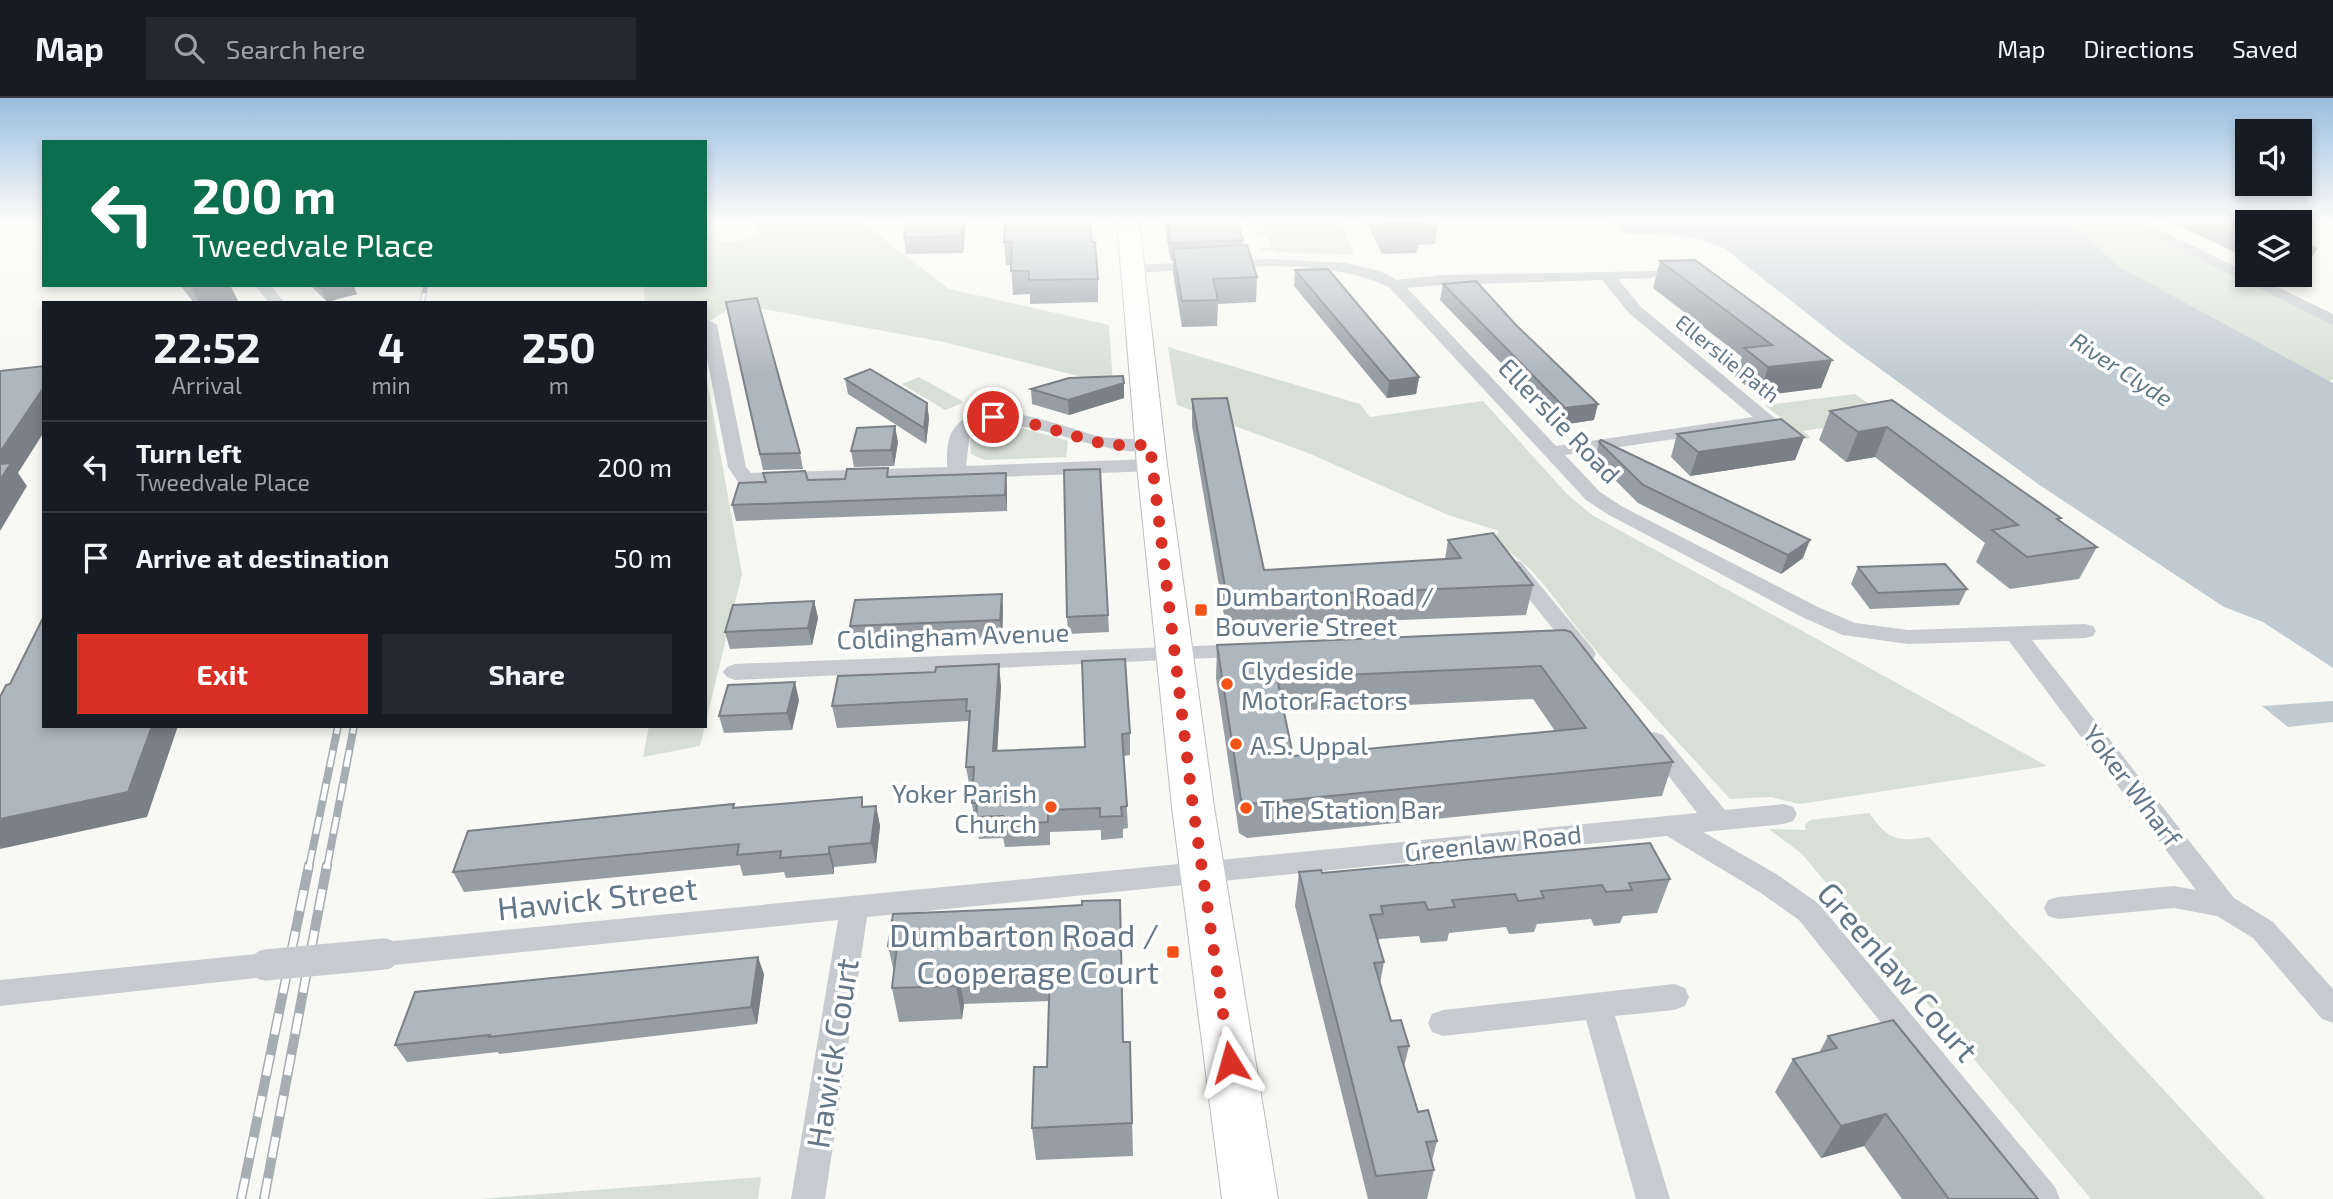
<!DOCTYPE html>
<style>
body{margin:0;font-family:"Exo 2",sans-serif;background:#242831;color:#f1f3f6;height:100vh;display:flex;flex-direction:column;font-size:26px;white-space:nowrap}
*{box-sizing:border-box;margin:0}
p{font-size:23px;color:#9ea1a6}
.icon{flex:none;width:38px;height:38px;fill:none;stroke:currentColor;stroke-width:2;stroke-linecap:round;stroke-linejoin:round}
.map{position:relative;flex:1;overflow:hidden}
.side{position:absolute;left:42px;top:203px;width:665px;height:427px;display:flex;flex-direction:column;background:#171b24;border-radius:0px;box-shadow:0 4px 10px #0003}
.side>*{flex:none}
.hud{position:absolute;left:42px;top:42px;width:665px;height:147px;border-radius:0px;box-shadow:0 4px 10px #0003;background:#0b6e4f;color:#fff;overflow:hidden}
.controls{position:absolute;left:2235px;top:21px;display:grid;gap:14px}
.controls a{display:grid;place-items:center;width:77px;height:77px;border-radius:0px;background:#171b24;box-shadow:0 4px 10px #0003;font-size:35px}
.pin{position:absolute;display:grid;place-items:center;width:60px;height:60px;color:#fff;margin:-30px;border:4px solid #fff;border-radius:50%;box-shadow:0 2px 7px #0007}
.me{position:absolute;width:77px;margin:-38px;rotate:352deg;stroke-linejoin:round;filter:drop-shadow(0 0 5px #0008)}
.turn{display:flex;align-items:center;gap:24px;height:147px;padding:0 35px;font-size:32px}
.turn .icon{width:91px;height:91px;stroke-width:2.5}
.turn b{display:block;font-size:49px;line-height:60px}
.eta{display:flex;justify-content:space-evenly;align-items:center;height:119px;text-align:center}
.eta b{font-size:42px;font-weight:700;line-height:49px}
.cta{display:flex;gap:14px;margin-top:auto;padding:14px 35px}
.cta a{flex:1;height:80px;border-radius:0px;background:#d93025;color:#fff;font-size:28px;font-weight:700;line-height:80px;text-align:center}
.cta a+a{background:#242831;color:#f1f3f6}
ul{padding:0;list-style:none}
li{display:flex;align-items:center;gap:21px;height:91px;padding:0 35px;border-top:2px solid #363941}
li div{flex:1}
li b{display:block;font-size:26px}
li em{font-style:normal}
header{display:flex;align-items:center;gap:42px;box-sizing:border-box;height:98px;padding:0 35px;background:#171b24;border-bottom:2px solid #363941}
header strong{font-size:33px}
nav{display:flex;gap:38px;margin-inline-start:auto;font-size:24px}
.search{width:490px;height:63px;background:#242831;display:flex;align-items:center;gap:18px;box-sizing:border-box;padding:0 24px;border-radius:0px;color:#9ea1a6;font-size:26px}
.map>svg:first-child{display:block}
.green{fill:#d8e0d5}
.water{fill:#c0cbd1}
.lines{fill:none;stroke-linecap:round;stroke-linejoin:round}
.primary-casing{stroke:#babec2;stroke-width:2}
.minor{fill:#c7cbcf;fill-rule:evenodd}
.primary{fill:#fff;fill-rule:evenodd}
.rail-far2-casing{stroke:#a6adb3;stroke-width:5}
.rail-far1-casing{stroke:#a6adb3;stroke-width:8}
.rail-casing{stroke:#a6adb3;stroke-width:10}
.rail-far2{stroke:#fff;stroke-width:3.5;stroke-dasharray:10;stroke-linecap:butt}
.rail-far1{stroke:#fff;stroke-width:5;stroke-dasharray:17;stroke-linecap:butt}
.rail{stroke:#fff;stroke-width:7;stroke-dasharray:21;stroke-linecap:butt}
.minor-bridge{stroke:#c7cbcf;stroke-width:31}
.wall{fill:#969da3;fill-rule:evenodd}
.shaded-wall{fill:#7a8085}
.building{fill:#aeb7be;stroke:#7a8085;stroke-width:2;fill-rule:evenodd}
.route{stroke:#d93025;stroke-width:12;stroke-dasharray:0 21.6}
.poi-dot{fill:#f55217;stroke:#fff;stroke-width:2.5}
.labels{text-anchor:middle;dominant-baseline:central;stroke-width:7;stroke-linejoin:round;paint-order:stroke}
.far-street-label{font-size:21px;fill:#637789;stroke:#fff}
.far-water-label{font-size:23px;font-style:italic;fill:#5f7984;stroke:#fff}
.street-label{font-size:26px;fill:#637789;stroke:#fff}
.poi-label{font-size:26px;fill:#637789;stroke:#fff;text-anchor:start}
.near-street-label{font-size:32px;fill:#637789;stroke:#fff}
.near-poi-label{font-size:32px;fill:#637789;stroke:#fff;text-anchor:end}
</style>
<header>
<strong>Map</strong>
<div class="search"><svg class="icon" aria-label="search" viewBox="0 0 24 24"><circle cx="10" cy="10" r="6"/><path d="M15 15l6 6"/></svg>Search here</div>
<nav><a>Map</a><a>Directions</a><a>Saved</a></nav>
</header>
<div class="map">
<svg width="2333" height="1101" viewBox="0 0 2333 1101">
<rect width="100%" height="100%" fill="#f8f8f4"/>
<g class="green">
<polygon points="751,123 860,123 949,191 1109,227 1113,287 944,244 736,206 705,226 705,205 645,205 643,187 705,187 705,138 728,145 762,138"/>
<polygon points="1251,123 1340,123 1354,157 1276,154 1274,151 1260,154 1259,150 1272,149 1268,139 1254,137 1264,134"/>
<polygon points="2070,123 2129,123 2333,225 2333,282 2329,283 2118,168"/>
<path d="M1168,249L1360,306L1370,319L1483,303L1567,396L1592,417L2047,668L1800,706L1771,699L1730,701C1682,648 1633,597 1587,542C1558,509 1533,460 1491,445L1499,433L1448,417L1308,355L1177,307Z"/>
<polygon points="705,271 742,476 705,627"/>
<polygon points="919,279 962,303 963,305 945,312 902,286"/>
<polygon points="1855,296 1889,320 1803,333 1811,340 1806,341 1765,307"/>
<polygon points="997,326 1008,326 1068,343 1066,359 984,362 971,356 970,342 973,335"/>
<polygon points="649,628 705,628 700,648 643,659"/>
<path d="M1869,715C1889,742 1896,744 1929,739L2265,1101H2091L1802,756L1769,731L1806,732L1805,727L1810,722Z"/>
<polygon points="761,1079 758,1101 479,1101"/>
</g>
<g class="water">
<polygon points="1613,123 2070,123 2118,168 2333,285 2333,570 2263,524 2224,509 2038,386 1842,243 1724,150 1691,139 1624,135"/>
<polygon points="2333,603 2333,624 2288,629 2262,608"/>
</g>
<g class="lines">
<defs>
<polygon id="primary" points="1117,123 1139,123 1167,367 1214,709 1278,1101 1222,1101 1172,709 1137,367"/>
</defs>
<use href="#primary" class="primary-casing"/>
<g class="minor">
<polygon points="2122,123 2141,123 2333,216 2333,227"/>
<path d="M1270,161L1345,165L1380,173L1397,182L1442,177L1657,173L1659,176L1652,180L1618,181L1641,209L1801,342L1799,346H1785L1764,328L1565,357L1600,394L1623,409L1820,510L1855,525L1908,532L2085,526L2093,528L2096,533L2093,538L2085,540L2032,542L2234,800L2273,824L2333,891V925L2322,921L2253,840L2217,818L2174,810L2058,821L2048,818L2044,810L2048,802L2058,799L2174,788L2196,792L2009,543L1908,546L1843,537L1804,520L1609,417L1586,402L1390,190C1323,155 1209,172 1134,175L1127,171L1134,167ZM1602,182L1629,215L1753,319L1556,348L1407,190L1442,187Z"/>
<polygon points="255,187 270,187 285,205 269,205"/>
<path d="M709,222L717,227L746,369L751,375L947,369C947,357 946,343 953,332C977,293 1063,329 1097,338C1111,342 1152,339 1159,347C1154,353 1148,353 1139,353C1092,356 1005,307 970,335L966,368L1152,361L1161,367L1152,373L765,388L738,384L728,369L705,250V223Z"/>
<polygon points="1514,462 1521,464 1593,551 1596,556 1593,561 1585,563 1577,561 1503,468 1507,464"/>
<polygon points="1246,546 1254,548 1257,553 1254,558 735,582 727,579 723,574 727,569 735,566"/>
<polygon points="1654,634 1663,637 1725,712 1784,706 1793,709 1797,716 1793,723 1784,726 1703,734 1778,777 1819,806 2055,1089 2060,1101 2022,1101 1799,822 1758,793 1667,738 867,819 825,1101 791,1101 838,822 384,868 374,864 369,856 374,848 384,844 1697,715 1642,643 1645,637"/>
<polygon points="266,855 276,858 281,867 276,876 266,879 0,908 0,882"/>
<polygon points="1674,886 1685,890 1689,899 1685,908 1674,912 1615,918 1670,1101 1636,1101 1586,922 1443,938 1432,934 1428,925 1432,916 1443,912"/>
</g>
<use href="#primary" class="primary"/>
<defs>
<polyline id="rail-far2" points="422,205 426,187"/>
<g id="rail-far1">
<polyline points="309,769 338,628"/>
<polyline points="327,769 354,628"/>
</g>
<g id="rail">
<polyline points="241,1101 309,767"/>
<polyline points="264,1101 327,767"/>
</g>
</defs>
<use href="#rail-far2" class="rail-far2-casing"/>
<use href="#rail-far1" class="rail-far1-casing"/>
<use href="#rail" class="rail-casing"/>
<use href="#rail-far2" class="rail-far2"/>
<use href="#rail-far1" class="rail-far1"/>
<use href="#rail" class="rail"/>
<polyline class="minor-bridge" points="266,867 384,856"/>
</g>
<g class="wall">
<polygon points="966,123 963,155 906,156 904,140"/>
<polygon points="1163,123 1237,123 1243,142 1243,147 1257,179 1256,204 1218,206 1217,228 1182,229 1173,175 1173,163 1171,163"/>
<polygon points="1366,123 1438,123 1435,146 1418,147 1417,155 1382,156"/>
<polygon points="2169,123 2256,123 2247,124 2247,160"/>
<polygon points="1004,144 1092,144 1098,181 1098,204 1030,206 1030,196 1013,197 1011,167 1006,167"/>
<polygon points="1660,163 1832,262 1821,290 1759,298 1735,279 1742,259 1653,190"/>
<polygon points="1295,172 1419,279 1416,296 1387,300 1294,188"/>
<polygon points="1443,186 1594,322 1561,327 1440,202"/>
<polygon points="180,187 230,187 239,205 194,205"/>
<polygon points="310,187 353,187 357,196 327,204"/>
<polygon points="726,204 800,355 803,371 763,372"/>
<polygon points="845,281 927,305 929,321 926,346 848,296"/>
<polygon points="1124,285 1124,300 1069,317 1032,306 1031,291"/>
<polygon points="1192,301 1264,472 1445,461 1448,442 1533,487 1526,517 1226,529 1192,328"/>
<polygon points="1892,302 2061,420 2059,422 2097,449 2079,481 2010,491 1976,464 1985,445 1875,359 1846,364 1819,342 1830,313"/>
<polygon points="1677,336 1804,339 1795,362 1690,378 1671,359"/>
<polygon points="898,344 894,368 854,369 851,353"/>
<polygon points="1599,344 1803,460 1781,476 1638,405 1595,362"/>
<polygon points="1100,371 1109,534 1068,536 1067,519"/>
<polygon points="890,379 1007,391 1007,413 736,423 732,407 808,382"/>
<polygon points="1858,469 1967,491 1959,507 1870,511 1851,486"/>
<polygon points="1002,496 1003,512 1002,539 853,545 850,528"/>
<polygon points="814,503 818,520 812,547 730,551 725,534"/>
<path d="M1565,532L1673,664L1662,698L1247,740L1239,735L1216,580L1217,547ZM1533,601L1555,633L1293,658L1283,613Z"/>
<polygon points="1082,563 1130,635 1130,657 1124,658 1128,730 1123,731 1123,740 1101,742 1101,732 1050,734 1050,747 1005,749 1003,740 979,741 977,727 975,727 972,705 973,691 970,691 966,669 969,630 968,623 837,630 832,608 1001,588 997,653 1085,649"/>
<polygon points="799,602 792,632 724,635 719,618"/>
<polygon points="876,708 880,728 876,765 834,769 834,776 786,780 784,774 743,778 740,767 464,794 453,774 735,710"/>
<polygon points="1299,774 1322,775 1670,781 1657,815 1623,818 1620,825 1594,828 1591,821 1537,826 1534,834 1509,836 1506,829 1449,835 1447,843 1421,845 1419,838 1379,841 1378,845 1384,864 1380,886 1391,923 1409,948 1404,969 1418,1014 1437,1043 1432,1063 1434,1072 1427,1101 1368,1101 1295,808"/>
<polygon points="1033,810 1124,944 1130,944 1133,1058 1036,1062 1032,1030 1047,969 1049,903 964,906 962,921 899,924 892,890 894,874 888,848"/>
<polygon points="764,876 757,926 499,956 498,954 407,964 395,947"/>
<polygon points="1828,938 2038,1101 1902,1101 1864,1048 1821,1060 1775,994 1793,961 1819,955"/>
</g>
<g class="shaded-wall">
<polygon points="963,123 966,123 963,155 961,138"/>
<polygon points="2317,151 2309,164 2300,165 2300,152"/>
<polygon points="201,187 230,187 239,205 199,205 192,190"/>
<polygon points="331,187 353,187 357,196 327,204 321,190"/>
<polygon points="1832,262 1821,290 1759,298 1768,269"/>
<polygon points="1419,279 1416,296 1387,300 1389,283"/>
<polygon points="1124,285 1124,300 1069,317 1068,302"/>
<polygon points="44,289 44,334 18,375 27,388 0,433 0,354"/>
<polygon points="927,305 929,321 926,346 924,330"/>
<polygon points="1598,306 1594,322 1561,327 1565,310"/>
<polygon points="895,328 898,344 894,368 891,352"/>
<polygon points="1887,329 1875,359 1846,364 1858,334"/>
<polygon points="1804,339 1795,362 1690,378 1698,354"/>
<polygon points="1006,375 1007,391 1007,413 1005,397"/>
<polygon points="1810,442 1803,460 1781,476 1788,457"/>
<polygon points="1002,496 1003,512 1002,539 1000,522"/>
<polygon points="814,503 818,520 812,547 808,530"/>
<polygon points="999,566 1001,588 996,675 993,653"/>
<polygon points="795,584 799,602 792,632 787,615"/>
<polygon points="152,628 178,628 147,719 0,751 0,721"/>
<polygon points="876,708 880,728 876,765 871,745"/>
<polygon points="829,749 834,769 834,776 829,756"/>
<polygon points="758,859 764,876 757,926 751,909"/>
<polygon points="958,873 964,906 962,921 956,888"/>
<polygon points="1886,1016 1864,1048 1821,1060 1841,1028"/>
</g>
<g class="building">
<polygon points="907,123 963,123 961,138 904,140"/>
<polygon points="1005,123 1090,123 1092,144 1095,144 1098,181 1029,182 1029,173 1011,173 1012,144 1004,144"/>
<polygon points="1167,123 1237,123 1243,142 1171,145"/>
<polygon points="1384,123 1420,123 1421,125 1385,125"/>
<polygon points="2204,123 2256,123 2259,124 2247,124 2247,143"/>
<polygon points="2300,143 2317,151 2300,152"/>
<polygon points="1247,147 1257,179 1213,181 1218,202 1182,203 1173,151"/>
<polygon points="1695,162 1832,262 1768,269 1744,250 1772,247 1660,163"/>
<polygon points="1328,171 1419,279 1389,283 1295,172"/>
<polygon points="1476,183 1516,227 1598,306 1565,310 1443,186"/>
<polygon points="318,187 331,187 321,190"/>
<polygon points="757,200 800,355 760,356 726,204"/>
<polygon points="44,268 44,289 0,354 0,273"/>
<polygon points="870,271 927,305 924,330 845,281"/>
<polygon points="1123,278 1124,285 1068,302 1031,291 1069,280"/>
<polygon points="1227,300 1264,472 1461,460 1448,442 1493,435 1533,487 1227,500 1192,301"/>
<polygon points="1892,302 2061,420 2057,421 2097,449 2027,459 1992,432 2018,427 1887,329 1858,334 1830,313"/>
<polygon points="1781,321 1804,339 1698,354 1677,336"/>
<polygon points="895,328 891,352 851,353 857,330"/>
<polygon points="1601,342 1810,442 1788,457 1643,387 1599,344"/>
<polygon points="11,365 0,382 0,366"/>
<polygon points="888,370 887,379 1006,375 1005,397 732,407 739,385 766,384 763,375 805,373 808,382 845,381 847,371"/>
<polygon points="1100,371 1108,517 1067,519 1064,372"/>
<polygon points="1945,466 1967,491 1878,495 1858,469"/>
<polygon points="1002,496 1000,522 850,528 855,502"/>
<polygon points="814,503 808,530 725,534 733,507"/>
<polygon points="44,518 44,628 152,628 128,694 0,721 0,599 6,587 10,586"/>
<path d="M1565,532L1571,534L1673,664L1249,706L1241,702L1217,547ZM1541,568L1586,630L1293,658L1277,580Z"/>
<polygon points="1125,561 1130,635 1122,636 1127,708 1121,709 1122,718 1100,719 1100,710 1048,712 1048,724 1002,727 1003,718 976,719 977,705 972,705 974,669 966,669 970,613 966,613 967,601 832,608 838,578 935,574 936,569 999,566 993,653 1085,649 1082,563"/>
<polygon points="795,584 787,615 719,618 728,587"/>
<polygon points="862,699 862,709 876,708 871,745 829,749 829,756 780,760 781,753 737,757 739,746 453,774 468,733 734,706 733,710"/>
<polygon points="1650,745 1670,781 1629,785 1632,792 1606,794 1602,787 1541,793 1544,800 1518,803 1515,796 1452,802 1455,809 1428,812 1425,804 1381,808 1383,816 1370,817 1384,864 1374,865 1391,923 1401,922 1409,948 1398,949 1418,1014 1428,1012 1437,1043 1426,1044 1434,1072 1376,1078 1299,774 1321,772 1322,775"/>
<polygon points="1120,802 1123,944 1130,944 1132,1025 1032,1030 1034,969 1047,969 1050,869 958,873 956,888 892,890 897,848 888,848 893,816 1033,810 1082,807 1082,803"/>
<polygon points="758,859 751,909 489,939 490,937 395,947 415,894"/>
<polygon points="1893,922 2038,1101 1949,1101 1886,1016 1841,1028 1793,961 1837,950 1828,938"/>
</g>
<linearGradient id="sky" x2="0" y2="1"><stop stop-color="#98bddf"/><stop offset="0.44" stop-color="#fcfcfa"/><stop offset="1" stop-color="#fcfcfa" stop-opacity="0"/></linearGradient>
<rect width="2333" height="277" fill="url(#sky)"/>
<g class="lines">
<polyline class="route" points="993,319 1018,322 1108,347 1150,347 1193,709 1230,964"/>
</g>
<g class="poi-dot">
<rect x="1194" y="505" width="14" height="14" rx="3.5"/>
<circle cx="1227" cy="586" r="7"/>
<circle cx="1236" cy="646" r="7"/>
<circle cx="1051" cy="709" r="7"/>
<circle cx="1246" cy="710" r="7"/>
<rect x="1166" y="847" width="14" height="14" rx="3.5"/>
</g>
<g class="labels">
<g class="far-street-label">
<text transform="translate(1728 260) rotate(39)">Ellerslie Path</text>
</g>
<g class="far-water-label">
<text transform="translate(2122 271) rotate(33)">River Clyde</text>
</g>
<g class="street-label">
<text transform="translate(1560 322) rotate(46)">Ellerslie Road</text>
<text transform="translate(953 537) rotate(-2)">Coldingham Avenue</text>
<text transform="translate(2133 687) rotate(53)">Yoker Wharf</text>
<text transform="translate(1493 744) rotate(-6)">Greenlaw Road</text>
</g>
<g class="poi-label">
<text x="1215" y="497">Dumbarton Road /<tspan x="1215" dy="30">Bouverie Street</tspan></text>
<text x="1241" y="571">Clydeside<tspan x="1241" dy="30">Motor Factors</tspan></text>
<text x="1250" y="646">A.S. Uppal</text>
<text x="1037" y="694" text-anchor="end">Yoker Parish<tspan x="1037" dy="30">Church</tspan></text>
<text x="1260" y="710">The Station Bar</text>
</g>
<g class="near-street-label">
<text transform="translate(597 799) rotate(-6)">Hawick Street</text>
<text transform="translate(1899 873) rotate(49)">Greenlaw Court</text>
<text transform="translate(831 955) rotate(-81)">Hawick Court</text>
</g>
<g class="near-poi-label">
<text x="1159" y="836">Dumbarton Road /<tspan x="1159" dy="37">Cooperage Court</tspan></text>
</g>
</g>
</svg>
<div class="controls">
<a><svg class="icon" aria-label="sound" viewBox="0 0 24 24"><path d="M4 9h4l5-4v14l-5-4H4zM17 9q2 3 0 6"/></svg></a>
<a><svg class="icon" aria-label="layers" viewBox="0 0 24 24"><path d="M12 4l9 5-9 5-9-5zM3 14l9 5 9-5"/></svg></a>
</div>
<div class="pin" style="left:993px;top:319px;background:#d93025"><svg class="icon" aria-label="arrive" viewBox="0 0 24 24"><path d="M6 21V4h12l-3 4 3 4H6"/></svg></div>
<svg class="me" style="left:1230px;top:964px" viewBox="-20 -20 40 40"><path d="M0-17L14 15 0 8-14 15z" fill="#d93025" stroke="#fff" stroke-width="4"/></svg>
<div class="hud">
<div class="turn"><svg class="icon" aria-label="left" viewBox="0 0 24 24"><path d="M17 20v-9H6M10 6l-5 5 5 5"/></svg><div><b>200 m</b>Tweedvale Place</div></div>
</div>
<section class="side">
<div class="eta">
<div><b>22:52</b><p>Arrival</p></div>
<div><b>4</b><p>min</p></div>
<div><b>250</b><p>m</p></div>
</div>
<ul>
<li><svg class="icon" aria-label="left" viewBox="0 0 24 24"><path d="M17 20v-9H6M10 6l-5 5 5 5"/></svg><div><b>Turn left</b><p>Tweedvale Place</p></div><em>200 m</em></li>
<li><svg class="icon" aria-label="arrive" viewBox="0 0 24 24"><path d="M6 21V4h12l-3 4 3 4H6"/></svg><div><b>Arrive at destination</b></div><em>50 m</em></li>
</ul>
<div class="cta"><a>Exit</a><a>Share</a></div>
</section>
</div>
